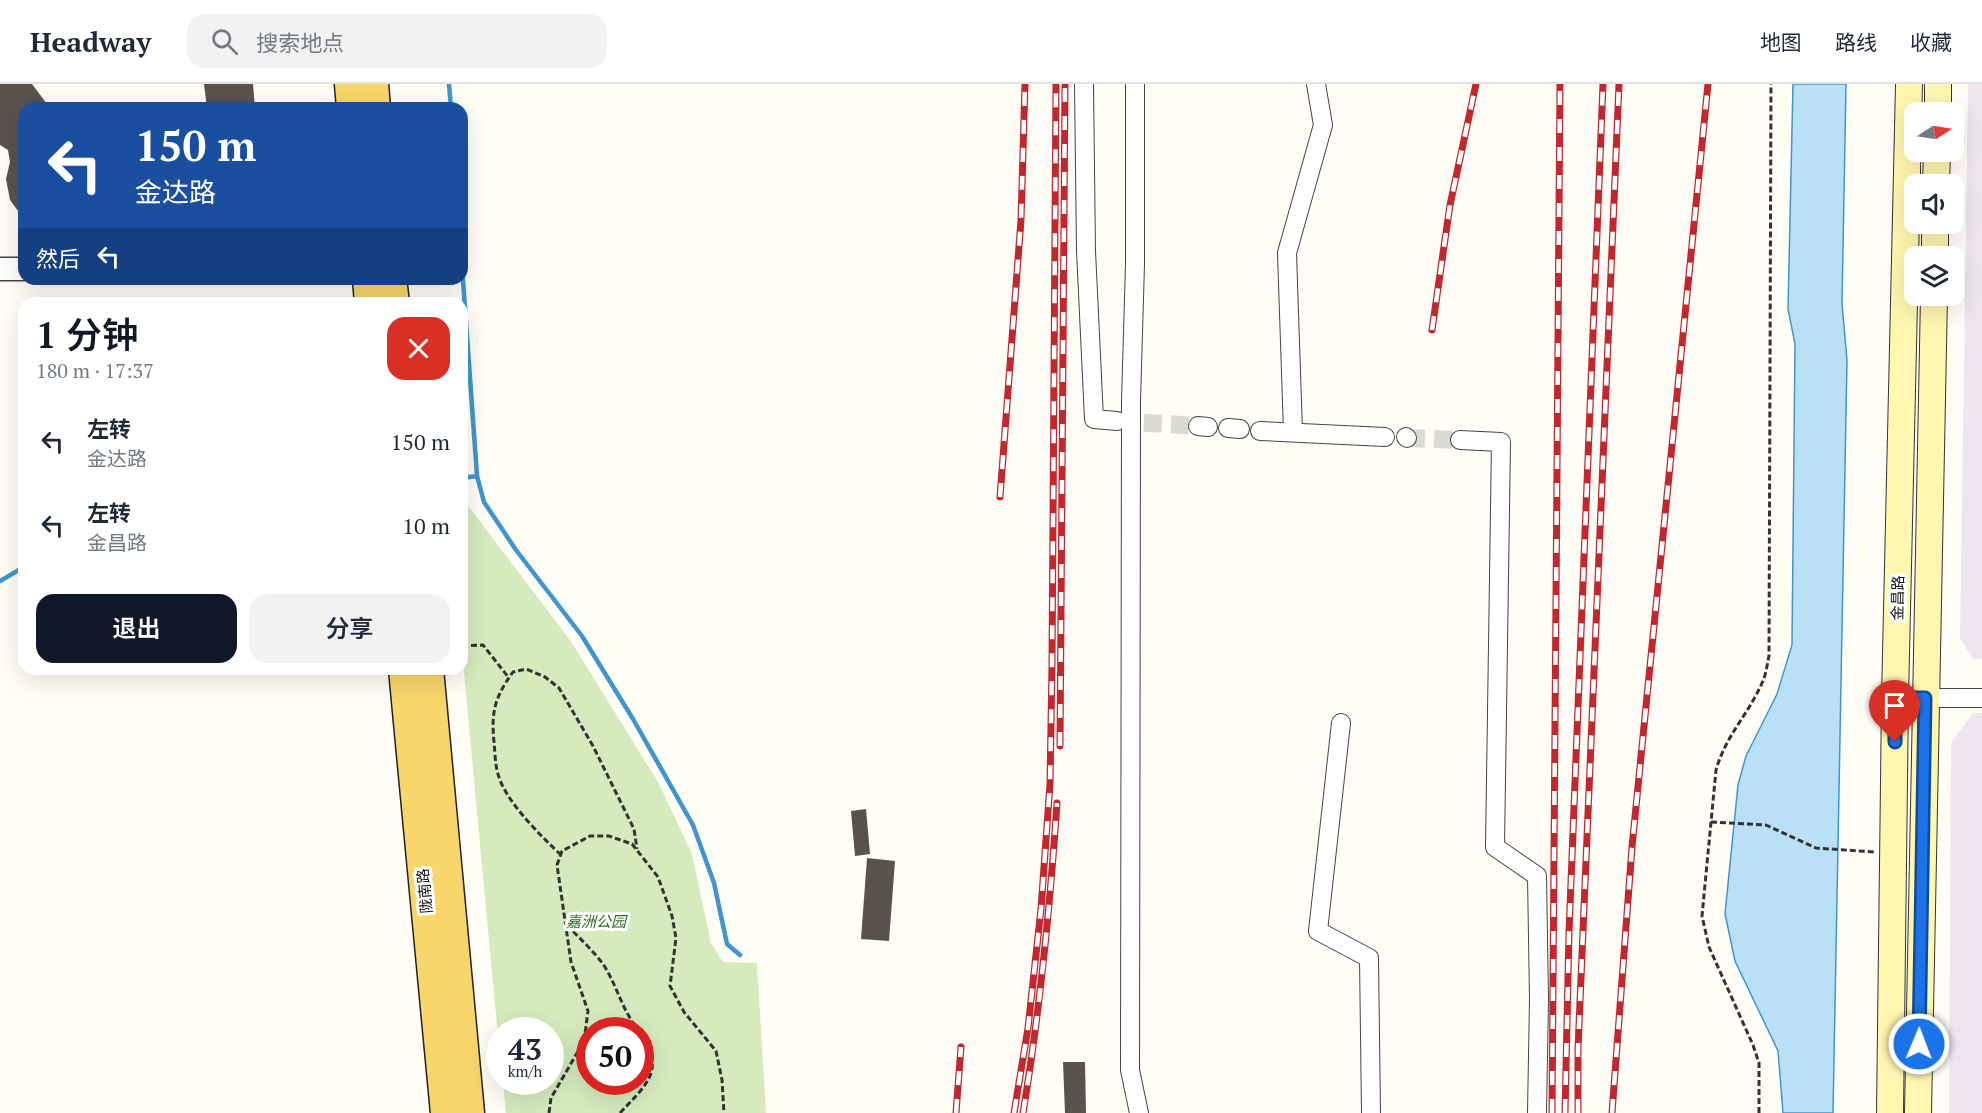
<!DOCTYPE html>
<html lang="zh">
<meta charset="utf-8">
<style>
body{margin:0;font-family:"PT Serif","Noto Sans SC",serif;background:#f2f2f3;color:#1f2937;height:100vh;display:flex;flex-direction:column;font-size:22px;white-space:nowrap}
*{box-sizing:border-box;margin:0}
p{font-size:20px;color:#747a83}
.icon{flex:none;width:33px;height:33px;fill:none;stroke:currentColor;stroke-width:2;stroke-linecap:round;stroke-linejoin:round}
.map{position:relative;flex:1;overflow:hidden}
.drawer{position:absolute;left:18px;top:213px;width:450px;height:378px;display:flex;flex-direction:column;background:#fff;border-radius:18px;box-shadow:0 6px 24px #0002}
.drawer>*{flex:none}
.top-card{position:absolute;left:18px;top:18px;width:450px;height:183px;border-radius:18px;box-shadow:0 6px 24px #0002;background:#1a4fa0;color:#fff;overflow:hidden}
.needle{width:39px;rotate:78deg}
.controls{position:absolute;left:1904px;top:18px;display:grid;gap:12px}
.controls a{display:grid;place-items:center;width:60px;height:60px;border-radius:12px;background:#fff;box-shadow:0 6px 24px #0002;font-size:30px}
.speed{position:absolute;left:486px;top:933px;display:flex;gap:12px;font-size:30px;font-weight:700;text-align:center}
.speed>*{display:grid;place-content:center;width:78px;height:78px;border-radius:50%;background:#fff;box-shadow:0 6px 24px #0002;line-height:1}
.speed small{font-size:15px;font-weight:400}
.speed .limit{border:9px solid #d22;background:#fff;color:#111}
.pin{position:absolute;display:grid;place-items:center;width:51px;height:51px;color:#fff;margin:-62px -26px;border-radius:50% 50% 50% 0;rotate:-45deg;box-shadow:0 0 6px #0007}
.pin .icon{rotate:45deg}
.me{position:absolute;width:66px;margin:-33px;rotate:1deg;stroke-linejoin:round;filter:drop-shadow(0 0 4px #0008)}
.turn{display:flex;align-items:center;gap:21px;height:126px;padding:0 18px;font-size:27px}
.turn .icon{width:78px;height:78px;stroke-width:2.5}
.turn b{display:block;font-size:42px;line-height:51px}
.then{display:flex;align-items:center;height:57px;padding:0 18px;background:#0003;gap:12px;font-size:22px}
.round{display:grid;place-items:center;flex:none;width:63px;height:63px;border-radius:18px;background:#f2f2f3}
.overview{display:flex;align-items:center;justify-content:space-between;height:102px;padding:0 18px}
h1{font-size:36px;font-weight:600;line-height:45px;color:#111827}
.button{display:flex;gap:12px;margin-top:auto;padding:12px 18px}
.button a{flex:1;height:69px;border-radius:18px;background:#111827;color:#fff;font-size:24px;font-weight:600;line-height:69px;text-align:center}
.button a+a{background:#f2f2f3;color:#1f2937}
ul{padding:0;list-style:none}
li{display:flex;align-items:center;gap:18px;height:84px;padding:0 18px}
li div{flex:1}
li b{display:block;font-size:22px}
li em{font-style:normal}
header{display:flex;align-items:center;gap:36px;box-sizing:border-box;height:84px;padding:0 30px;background:#fff;border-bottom:2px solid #e0e1e3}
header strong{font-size:28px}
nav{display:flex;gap:33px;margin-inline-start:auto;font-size:21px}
.search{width:420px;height:54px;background:#f2f2f3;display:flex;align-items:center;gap:15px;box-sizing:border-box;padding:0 21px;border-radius:18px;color:#747a83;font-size:22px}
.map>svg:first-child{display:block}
.industrial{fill:#eee6ef}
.green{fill:#d5ebbd;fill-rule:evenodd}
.water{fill:#b9e0f7;stroke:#3f96cf;stroke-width:1.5}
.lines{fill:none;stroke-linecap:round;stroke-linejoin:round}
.stream{stroke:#3f96cf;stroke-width:4.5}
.building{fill:#5a524d}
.minor-tunnel{stroke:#dbdad3;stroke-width:18;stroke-dasharray:18 9;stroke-linecap:butt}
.minor-casing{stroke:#444;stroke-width:20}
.tertiary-casing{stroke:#444;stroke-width:25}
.secondary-casing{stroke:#333;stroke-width:28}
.primary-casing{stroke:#222;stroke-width:31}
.path{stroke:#333;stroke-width:3;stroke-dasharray:6 3;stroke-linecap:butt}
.minor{stroke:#fff;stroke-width:18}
.tertiary{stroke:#fff;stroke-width:22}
.secondary{stroke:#fff6b0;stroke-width:26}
.primary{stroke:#f9d66b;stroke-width:28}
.rail-casing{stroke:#c4262e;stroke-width:7}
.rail{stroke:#fff;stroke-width:4.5;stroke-dasharray:14;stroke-linecap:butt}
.route-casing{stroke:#114b97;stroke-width:15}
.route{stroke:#1a73e8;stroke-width:10}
.labels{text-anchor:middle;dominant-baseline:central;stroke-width:6;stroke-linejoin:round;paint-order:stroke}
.street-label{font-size:15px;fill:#111;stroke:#fff}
.park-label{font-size:15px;font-style:italic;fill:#2f6b1f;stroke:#fff}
</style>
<header>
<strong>Headway</strong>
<div class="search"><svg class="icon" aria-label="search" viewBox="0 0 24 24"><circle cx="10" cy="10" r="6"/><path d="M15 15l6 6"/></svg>搜索地点</div>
<nav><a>地图</a><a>路线</a><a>收藏</a></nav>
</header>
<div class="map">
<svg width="1982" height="1029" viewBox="0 0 1982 1029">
<rect width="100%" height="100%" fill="#fffdf5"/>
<g class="industrial">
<polygon points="1968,0 1982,0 1982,575 1973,575 1960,554"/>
<polygon points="1973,629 1982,629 1982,1029 1949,1029 1951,659"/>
</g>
<path class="green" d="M462,419H466L570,556L658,698L692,770L711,859L723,878L757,879L766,1029H506L503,998H550V946H500L499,964L462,567ZM590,946H640V998H590Z"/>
<polygon class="water" points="1793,0 1846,0 1842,220 1847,276 1833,1029 1783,1029 1778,967 1735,877 1725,830 1738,701 1746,672 1777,610 1792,561 1795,260 1788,225"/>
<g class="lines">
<g class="stream">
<polyline points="449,0 451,24"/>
<polyline points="462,182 477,392 462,394"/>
<polyline points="477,392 484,418 516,466 582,552 633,635 693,741 714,799 727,860 740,871"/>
<polyline points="0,497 24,483"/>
</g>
</g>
<g class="building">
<polygon points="0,0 32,0 50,24 24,24 24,135 10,116 6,95 10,78 8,66 0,61"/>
<polygon points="204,0 253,0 255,24 207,24"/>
<polygon points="866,725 870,770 855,772 851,727"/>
<polygon points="867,774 895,777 889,857 861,855"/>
<polygon points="1063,978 1085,978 1086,1029 1065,1029"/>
</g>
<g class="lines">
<g class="minor-tunnel">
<polyline points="1117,337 1198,342"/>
<polyline points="1407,354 1460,356"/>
</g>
<defs>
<g id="minor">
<polyline points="1084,0 1086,167 1094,335 1117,337"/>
<polyline points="1135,0 1135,180 1131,317 1130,986 1139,1029"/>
<polyline points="1198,342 1208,343"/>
<polyline points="1228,344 1240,345"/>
<polyline points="1260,347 1385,353"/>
<polyline points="1293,348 1287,169 1323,41 1316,0"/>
<polyline points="1406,353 1407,354"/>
<polyline points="1460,356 1501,358 1495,763 1537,792 1539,915 1537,1029"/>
<polyline points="1895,614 1982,614"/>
<polyline points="1341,639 1318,847 1369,874 1371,1029"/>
</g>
<polyline id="tertiary" points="0,185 24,185"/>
<g id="secondary">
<polyline points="1938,28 1938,0"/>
<polyline points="1936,100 1937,68"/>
<polyline points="1935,172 1935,140"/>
<polyline points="1890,1029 1895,614 1909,0"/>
<polyline points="1918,1029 1934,212"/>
</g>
<g id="primary">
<polyline points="349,0 351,24"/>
<polyline points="374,0 376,24"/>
<polyline points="367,195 369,219"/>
<polyline points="392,195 395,219"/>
<polyline points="403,585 445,1029"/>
<polyline points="429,585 470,1029"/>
</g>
</defs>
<use href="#minor" class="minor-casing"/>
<use href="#tertiary" class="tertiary-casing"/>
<use href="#secondary" class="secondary-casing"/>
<use href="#primary" class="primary-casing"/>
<g class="path">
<polyline points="462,562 483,561 509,594"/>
<polyline points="1711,738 1766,741 1816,764 1874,768"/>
<path d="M561,771C541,752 505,717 498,690C495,680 495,668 494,658C491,627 495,613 513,588L526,585L545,593L559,604L593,662L634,745L637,765"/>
<path d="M567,841C579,854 595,868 605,883C618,905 622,925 638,946"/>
<polyline points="549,1029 551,1014 584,957 588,927 571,878 557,781 562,767 590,752 609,752 632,760 658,793 672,832 676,854 670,902 684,928 716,967 722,996 724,1029"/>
<path d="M620,1029C645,1002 667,986 640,950"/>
<path d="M1759,1029V979L1753,961L1709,863L1702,832L1716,686C1726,651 1748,631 1762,599C1766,591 1767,581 1769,572L1771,0"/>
</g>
<use href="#minor" class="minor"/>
<use href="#tertiary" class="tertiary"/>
<use href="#secondary" class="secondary"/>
<use href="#primary" class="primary"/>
<defs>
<g id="rail">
<polyline points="1432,246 1450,121 1476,0"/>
<polyline points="1000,413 1021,136 1025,0"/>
<polyline points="1060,662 1065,0"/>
<polyline points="956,1029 961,963"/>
<polyline points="1014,1029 1028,944 1041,825 1050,700 1052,582 1056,0"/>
<path d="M1023,1029C1040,926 1050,823 1057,719"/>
<polyline points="1552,1029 1560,0"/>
<polyline points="1565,1029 1569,848 1603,0"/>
<polyline points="1578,1029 1578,965 1619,0"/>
<polyline points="1612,1029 1632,763 1708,0"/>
</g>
</defs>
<use href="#rail" class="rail-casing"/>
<use href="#rail" class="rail"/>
</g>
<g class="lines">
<defs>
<polyline id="route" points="1895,658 1895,614 1925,614 1919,960"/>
</defs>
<use href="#route" class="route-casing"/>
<use href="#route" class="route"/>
</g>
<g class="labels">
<g class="street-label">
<text transform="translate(1897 514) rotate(-89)">金昌路</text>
<text transform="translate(424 807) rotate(-95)">陇南路</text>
</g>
<g class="park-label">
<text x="596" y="837">嘉洲公园</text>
</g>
</g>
</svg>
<div class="controls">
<a><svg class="needle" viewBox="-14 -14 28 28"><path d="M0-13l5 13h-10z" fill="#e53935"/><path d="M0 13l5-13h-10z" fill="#747a83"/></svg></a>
<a><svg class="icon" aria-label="sound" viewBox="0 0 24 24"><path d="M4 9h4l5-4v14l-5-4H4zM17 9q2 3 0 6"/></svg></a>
<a><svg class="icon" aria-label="layers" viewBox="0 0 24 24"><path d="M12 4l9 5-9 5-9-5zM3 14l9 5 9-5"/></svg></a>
</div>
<div class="speed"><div>43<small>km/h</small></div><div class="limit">50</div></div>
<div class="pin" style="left:1895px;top:658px;background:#d93025"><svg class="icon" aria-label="arrive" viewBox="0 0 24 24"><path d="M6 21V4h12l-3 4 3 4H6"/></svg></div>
<svg class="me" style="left:1919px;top:960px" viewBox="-20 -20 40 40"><circle r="17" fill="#1a73e8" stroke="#fff" stroke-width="3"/><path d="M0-11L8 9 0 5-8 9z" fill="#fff"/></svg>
<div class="top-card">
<div class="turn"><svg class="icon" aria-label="left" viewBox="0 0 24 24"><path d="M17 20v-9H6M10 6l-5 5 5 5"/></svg><div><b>150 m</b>金达路</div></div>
<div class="then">然后<svg class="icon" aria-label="left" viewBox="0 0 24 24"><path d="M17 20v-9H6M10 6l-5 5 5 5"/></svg></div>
</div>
<section class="drawer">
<div class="overview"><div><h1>1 分钟</h1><p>180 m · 17:37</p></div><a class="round" style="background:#d93025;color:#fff"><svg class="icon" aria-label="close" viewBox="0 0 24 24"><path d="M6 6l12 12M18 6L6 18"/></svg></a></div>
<ul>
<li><svg class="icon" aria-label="left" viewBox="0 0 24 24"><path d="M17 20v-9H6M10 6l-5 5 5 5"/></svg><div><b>左转</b><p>金达路</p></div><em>150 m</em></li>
<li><svg class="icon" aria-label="left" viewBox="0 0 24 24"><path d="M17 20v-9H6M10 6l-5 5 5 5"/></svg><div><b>左转</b><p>金昌路</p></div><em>10 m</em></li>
</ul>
<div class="button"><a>退出</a><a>分享</a></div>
</section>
</div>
